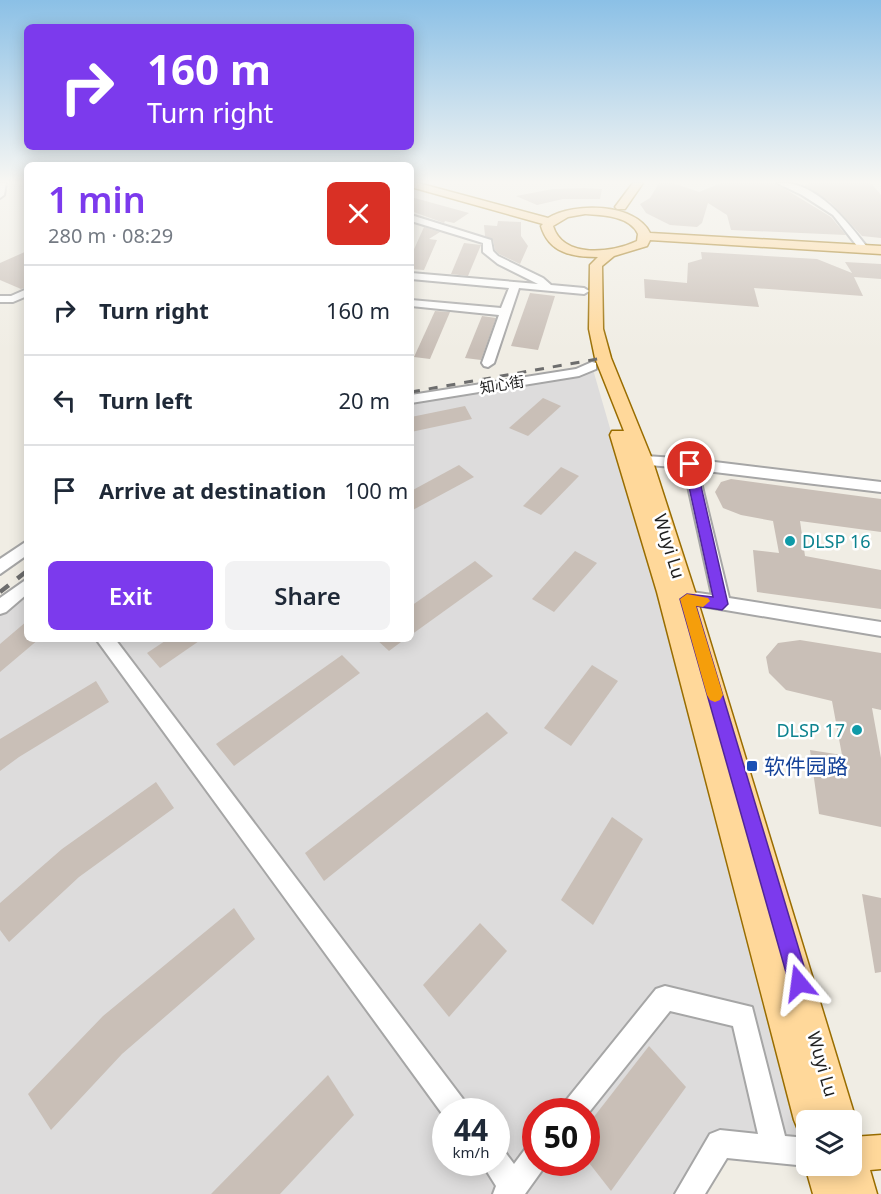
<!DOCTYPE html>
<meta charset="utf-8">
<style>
body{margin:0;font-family:"Noto Sans","Noto Sans SC",sans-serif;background:#f2f2f3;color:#1f2937;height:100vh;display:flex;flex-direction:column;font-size:22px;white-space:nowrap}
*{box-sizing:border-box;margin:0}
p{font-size:20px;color:#747a83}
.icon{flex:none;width:33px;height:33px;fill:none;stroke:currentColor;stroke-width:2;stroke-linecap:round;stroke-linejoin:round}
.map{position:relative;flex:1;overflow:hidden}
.details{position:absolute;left:24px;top:162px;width:390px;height:480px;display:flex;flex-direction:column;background:#fff;border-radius:9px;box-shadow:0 3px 15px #0003}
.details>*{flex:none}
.hud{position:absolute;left:24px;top:24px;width:390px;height:126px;border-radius:9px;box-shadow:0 3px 15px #0003;background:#7c3aed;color:#fff;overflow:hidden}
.fabs{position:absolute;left:796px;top:1110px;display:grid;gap:12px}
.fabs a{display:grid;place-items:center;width:66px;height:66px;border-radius:9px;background:#fff;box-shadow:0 3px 15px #0003;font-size:30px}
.speed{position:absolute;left:432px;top:1098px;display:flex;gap:12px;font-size:30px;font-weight:700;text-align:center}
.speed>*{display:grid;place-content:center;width:78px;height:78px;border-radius:50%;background:#fff;box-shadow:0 3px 15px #0003;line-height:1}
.speed small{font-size:15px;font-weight:400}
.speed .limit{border:9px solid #d22;background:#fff;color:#111}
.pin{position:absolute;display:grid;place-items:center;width:51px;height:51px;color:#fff;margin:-26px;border:3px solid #fff;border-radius:50%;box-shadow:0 2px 6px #0007}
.me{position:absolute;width:66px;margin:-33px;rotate:344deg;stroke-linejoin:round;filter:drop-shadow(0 0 4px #0008)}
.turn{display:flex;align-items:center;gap:21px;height:126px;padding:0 24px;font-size:27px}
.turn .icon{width:78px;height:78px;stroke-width:2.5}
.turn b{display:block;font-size:42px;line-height:51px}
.round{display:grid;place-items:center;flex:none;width:63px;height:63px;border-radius:9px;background:#f2f2f3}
.summary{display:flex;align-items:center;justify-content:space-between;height:102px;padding:0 24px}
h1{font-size:36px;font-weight:600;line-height:45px;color:#7c3aed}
.cta{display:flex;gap:12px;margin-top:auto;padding:12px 24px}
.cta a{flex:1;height:69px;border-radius:9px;background:#7c3aed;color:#fff;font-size:24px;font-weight:600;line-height:69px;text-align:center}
.cta a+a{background:#f2f2f3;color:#1f2937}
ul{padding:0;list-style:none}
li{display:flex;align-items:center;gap:18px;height:90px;padding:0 24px;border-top:2px solid #e0e1e3}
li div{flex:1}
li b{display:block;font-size:22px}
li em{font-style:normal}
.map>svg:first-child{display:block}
.residential{fill:#dddcdc;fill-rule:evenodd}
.building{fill:#c9bfb7}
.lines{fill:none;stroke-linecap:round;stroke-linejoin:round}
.minor-casing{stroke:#a6a6a6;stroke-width:4}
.major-casing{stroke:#996d00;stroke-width:3}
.minor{fill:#fff;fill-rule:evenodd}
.major{fill:#ffd89a;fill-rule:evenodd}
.rail-far1{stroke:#6d6d6d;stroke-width:3;stroke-dasharray:9 9;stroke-linecap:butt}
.rail{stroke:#6d6d6d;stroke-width:4.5;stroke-dasharray:11 11;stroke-linecap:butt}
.route{fill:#7c3aed;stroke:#51269a;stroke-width:1.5}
.slow{fill:#f59e0b}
.culture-dot{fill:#0f9aa8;stroke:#fff;stroke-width:2}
.transit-dot{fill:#1a4fb4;stroke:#fff;stroke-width:2}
.labels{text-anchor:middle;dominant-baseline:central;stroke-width:5;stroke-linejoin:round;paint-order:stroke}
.far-street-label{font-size:15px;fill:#1f1f1f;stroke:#fff}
.culture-label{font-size:18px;fill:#0d838f;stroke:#fff;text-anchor:start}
.street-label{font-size:18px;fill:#1f1f1f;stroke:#fff}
.near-transit-label{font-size:21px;fill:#164399;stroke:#fff;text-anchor:start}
</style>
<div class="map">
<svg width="881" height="1194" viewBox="0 0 881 1194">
<rect width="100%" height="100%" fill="#f0ede4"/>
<path class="residential" d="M592,366L810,1120H807V1152L720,1144L689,1194H0V615L27,595V639H411V402L579,372ZM446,1112H496V1162H446ZM536,1112H586V1162H536Z"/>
<g class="building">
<polygon points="659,183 673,183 699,192 721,183 775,183 831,217 846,235 731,230 727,215 708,203 702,223 697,227 670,225 646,213 640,204 650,198"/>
<polygon points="810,183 871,183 881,195 881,238 862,236 830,202 804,186"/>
<polygon points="584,188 602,189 600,199 563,199 537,205 516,196 553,189"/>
<polygon points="411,197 469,213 454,223 445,221 444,223 411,211"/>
<polygon points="498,221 521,222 521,236 528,246 520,264 499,254 495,250 493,240 485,236 484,225 497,226"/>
<polygon points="424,227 440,232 429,239 437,240 424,270 411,269 411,256"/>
<polygon points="464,243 481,245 468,276 451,274"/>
<polygon points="27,251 27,287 21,289 0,280 0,263"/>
<polygon points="701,252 817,259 852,273 845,262 881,264 881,279 854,277 863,296 754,288 759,307 645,298 644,279 687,283 688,263 702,259"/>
<polygon points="530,293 555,296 538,350 511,346"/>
<polygon points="435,311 450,312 430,359 414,357"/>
<polygon points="482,316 496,318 481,360 465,358"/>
<polygon points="543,398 561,406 528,436 509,428"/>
<polygon points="465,406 472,419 411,432 411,417"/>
<polygon points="459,465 474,477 411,511 411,491"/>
<polygon points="561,467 579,476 541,515 523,506"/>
<polygon points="731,479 881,499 881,532 800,521 805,556 881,570 881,609 757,592 753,550 779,553 773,521 741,515 723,508 715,492 721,482"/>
<polygon points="575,551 597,563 554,612 532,599"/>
<polygon points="475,561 493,576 411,635 411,606"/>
<polygon points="27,621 27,639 39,639 0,672 0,644"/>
<polygon points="168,639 202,639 160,668 147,653"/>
<polygon points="376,639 405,639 389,651"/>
<polygon points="800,640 881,653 881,710 872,708 881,758 881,827 819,814 810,750 842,755 832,701 786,690 769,673 766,657 778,643"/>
<polygon points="342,655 360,673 234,766 216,744"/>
<polygon points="592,665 618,681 571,746 544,728"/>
<polygon points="96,681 109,702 19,757 0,771 0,739"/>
<polygon points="487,712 508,733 324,881 305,853"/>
<polygon points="156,782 174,808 79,877 9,942 0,930 0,903 62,849"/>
<polygon points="612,817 643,839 593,925 561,900"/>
<polygon points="862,894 881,898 881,972 875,973"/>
<polygon points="234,908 255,939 122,1054 51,1130 28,1094 103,1016"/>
<polygon points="480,923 507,951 449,1017 423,985"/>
<polygon points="649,1046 686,1087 611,1191 586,1159 586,1127"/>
<polygon points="328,1075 354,1115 280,1194 211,1194"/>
</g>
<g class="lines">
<defs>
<g id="minor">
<polygon points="0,183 6,183 4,195 0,198"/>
<path d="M777,183C815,180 846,220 867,247V251H861L833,215L802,195Z"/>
<polygon points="411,215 491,240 493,251 498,256 543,278 551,285 584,288 589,291 584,294 519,288 494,363 488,367 484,366 482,363 499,315 411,306 411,300 501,308 509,288 411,279 411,273 538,284 498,264 483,252 483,243 411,221"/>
<polygon points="27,289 27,296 13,302 0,302 0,296 11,296"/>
<polygon points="592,362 596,363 596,369 579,376 411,403 411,395 576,369"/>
<polygon points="631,455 690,459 881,482 881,492 698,470 729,598 881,622 881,636 672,601 670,596 672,591 678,590 712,595 684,468 626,463 624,460 626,457"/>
<polygon points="27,541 27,555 0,574 0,559"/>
<polygon points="27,579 27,594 6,612 0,614 0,598"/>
<polygon points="96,639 115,639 466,1103 470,1112 446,1112 446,1119"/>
<polygon points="665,986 752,1007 785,1136 807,1138 807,1166 727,1158 705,1194 675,1194 710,1134 720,1130 758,1134 733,1026 670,1011 586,1116 586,1112 560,1112 564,1103 656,989"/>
<polygon points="536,1144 536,1162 548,1162 525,1194 493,1194 496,1186 481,1162 496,1162 496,1149 505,1152 514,1164 526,1148"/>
</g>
<g id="major">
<path d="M411,183H418L548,218C573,202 636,203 650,233L881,246V254L650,240L647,246L614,256L602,266L603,329L611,358L652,459L695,592L856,1120L852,1130V1120H807V1135L799,1132L794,1120L657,592L610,435L612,431H624L595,358L589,329L590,265L598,257C572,257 549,253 541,226L543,224L411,187ZM585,214C603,215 630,216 638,234L637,241C612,253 563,259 553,226L568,217Z"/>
<polygon points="633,183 643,183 625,209 617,209 615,207"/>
<polygon points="881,1135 881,1169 870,1170 877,1194 813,1194 805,1166 807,1162 807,1166 852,1166 852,1137"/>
</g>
</defs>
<use href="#minor" class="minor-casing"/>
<use href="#major" class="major-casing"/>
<use href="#minor" class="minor"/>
<use href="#major" class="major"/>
<polyline class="rail-far1" points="411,392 603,358"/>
<polyline class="rail" points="0,592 27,571"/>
</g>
<linearGradient id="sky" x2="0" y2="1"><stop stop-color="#8bc0e6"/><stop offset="0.52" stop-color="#f8f7f3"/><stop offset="1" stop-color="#f8f7f3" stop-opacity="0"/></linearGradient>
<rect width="881" height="350" fill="url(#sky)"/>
<polygon class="route" points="690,460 696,464 728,604 722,610 696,606 809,983 806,990 799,993 792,990 789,983 680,599 687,594 713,597 684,464"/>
<polygon class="slow" points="687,594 708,598 710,601 703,607 696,606 723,695 720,700 715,702 710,700 707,695 680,599"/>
<g class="culture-dot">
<circle cx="790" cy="541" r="6"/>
<circle cx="857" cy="730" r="6"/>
</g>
<rect class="transit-dot" x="746" y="760" width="12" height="12" rx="3"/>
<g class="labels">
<g class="far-street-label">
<text transform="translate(502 384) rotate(-9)">知心街</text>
</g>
<g class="culture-label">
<text x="802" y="541">DLSP 16</text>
<text x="845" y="730" text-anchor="end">DLSP 17</text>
</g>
<g class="street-label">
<text transform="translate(670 546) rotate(73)">Wuyi Lu</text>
<text transform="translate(823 1064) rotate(74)">Wuyi Lu</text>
</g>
<g class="near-transit-label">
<text x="764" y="766">软件园路</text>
</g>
</g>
</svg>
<div class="fabs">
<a><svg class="icon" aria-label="layers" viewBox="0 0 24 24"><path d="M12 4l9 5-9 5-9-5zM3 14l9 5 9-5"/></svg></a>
</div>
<div class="speed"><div>44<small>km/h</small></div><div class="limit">50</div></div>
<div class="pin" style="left:690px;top:464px;background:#d93025"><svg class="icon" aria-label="arrive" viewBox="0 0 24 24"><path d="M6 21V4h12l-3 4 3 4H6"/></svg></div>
<svg class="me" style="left:799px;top:983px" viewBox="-20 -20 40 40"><path d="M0-17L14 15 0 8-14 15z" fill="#7c3aed" stroke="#fff" stroke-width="4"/></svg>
<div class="hud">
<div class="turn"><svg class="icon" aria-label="right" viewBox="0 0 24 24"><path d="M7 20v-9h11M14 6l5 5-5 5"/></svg><div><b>160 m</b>Turn right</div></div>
</div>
<section class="details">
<div class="summary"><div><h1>1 min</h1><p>280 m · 08:29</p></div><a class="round" style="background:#d93025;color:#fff"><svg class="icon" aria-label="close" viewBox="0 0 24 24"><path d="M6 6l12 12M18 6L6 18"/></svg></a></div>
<ul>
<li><svg class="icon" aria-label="right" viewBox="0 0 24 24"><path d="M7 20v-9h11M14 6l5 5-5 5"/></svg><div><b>Turn right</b></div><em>160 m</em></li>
<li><svg class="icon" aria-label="left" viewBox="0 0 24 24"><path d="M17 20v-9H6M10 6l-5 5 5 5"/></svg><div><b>Turn left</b></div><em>20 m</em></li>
<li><svg class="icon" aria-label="arrive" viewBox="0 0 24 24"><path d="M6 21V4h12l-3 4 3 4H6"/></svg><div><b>Arrive at destination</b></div><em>100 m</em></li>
</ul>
<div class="cta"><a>Exit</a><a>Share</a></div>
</section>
</div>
